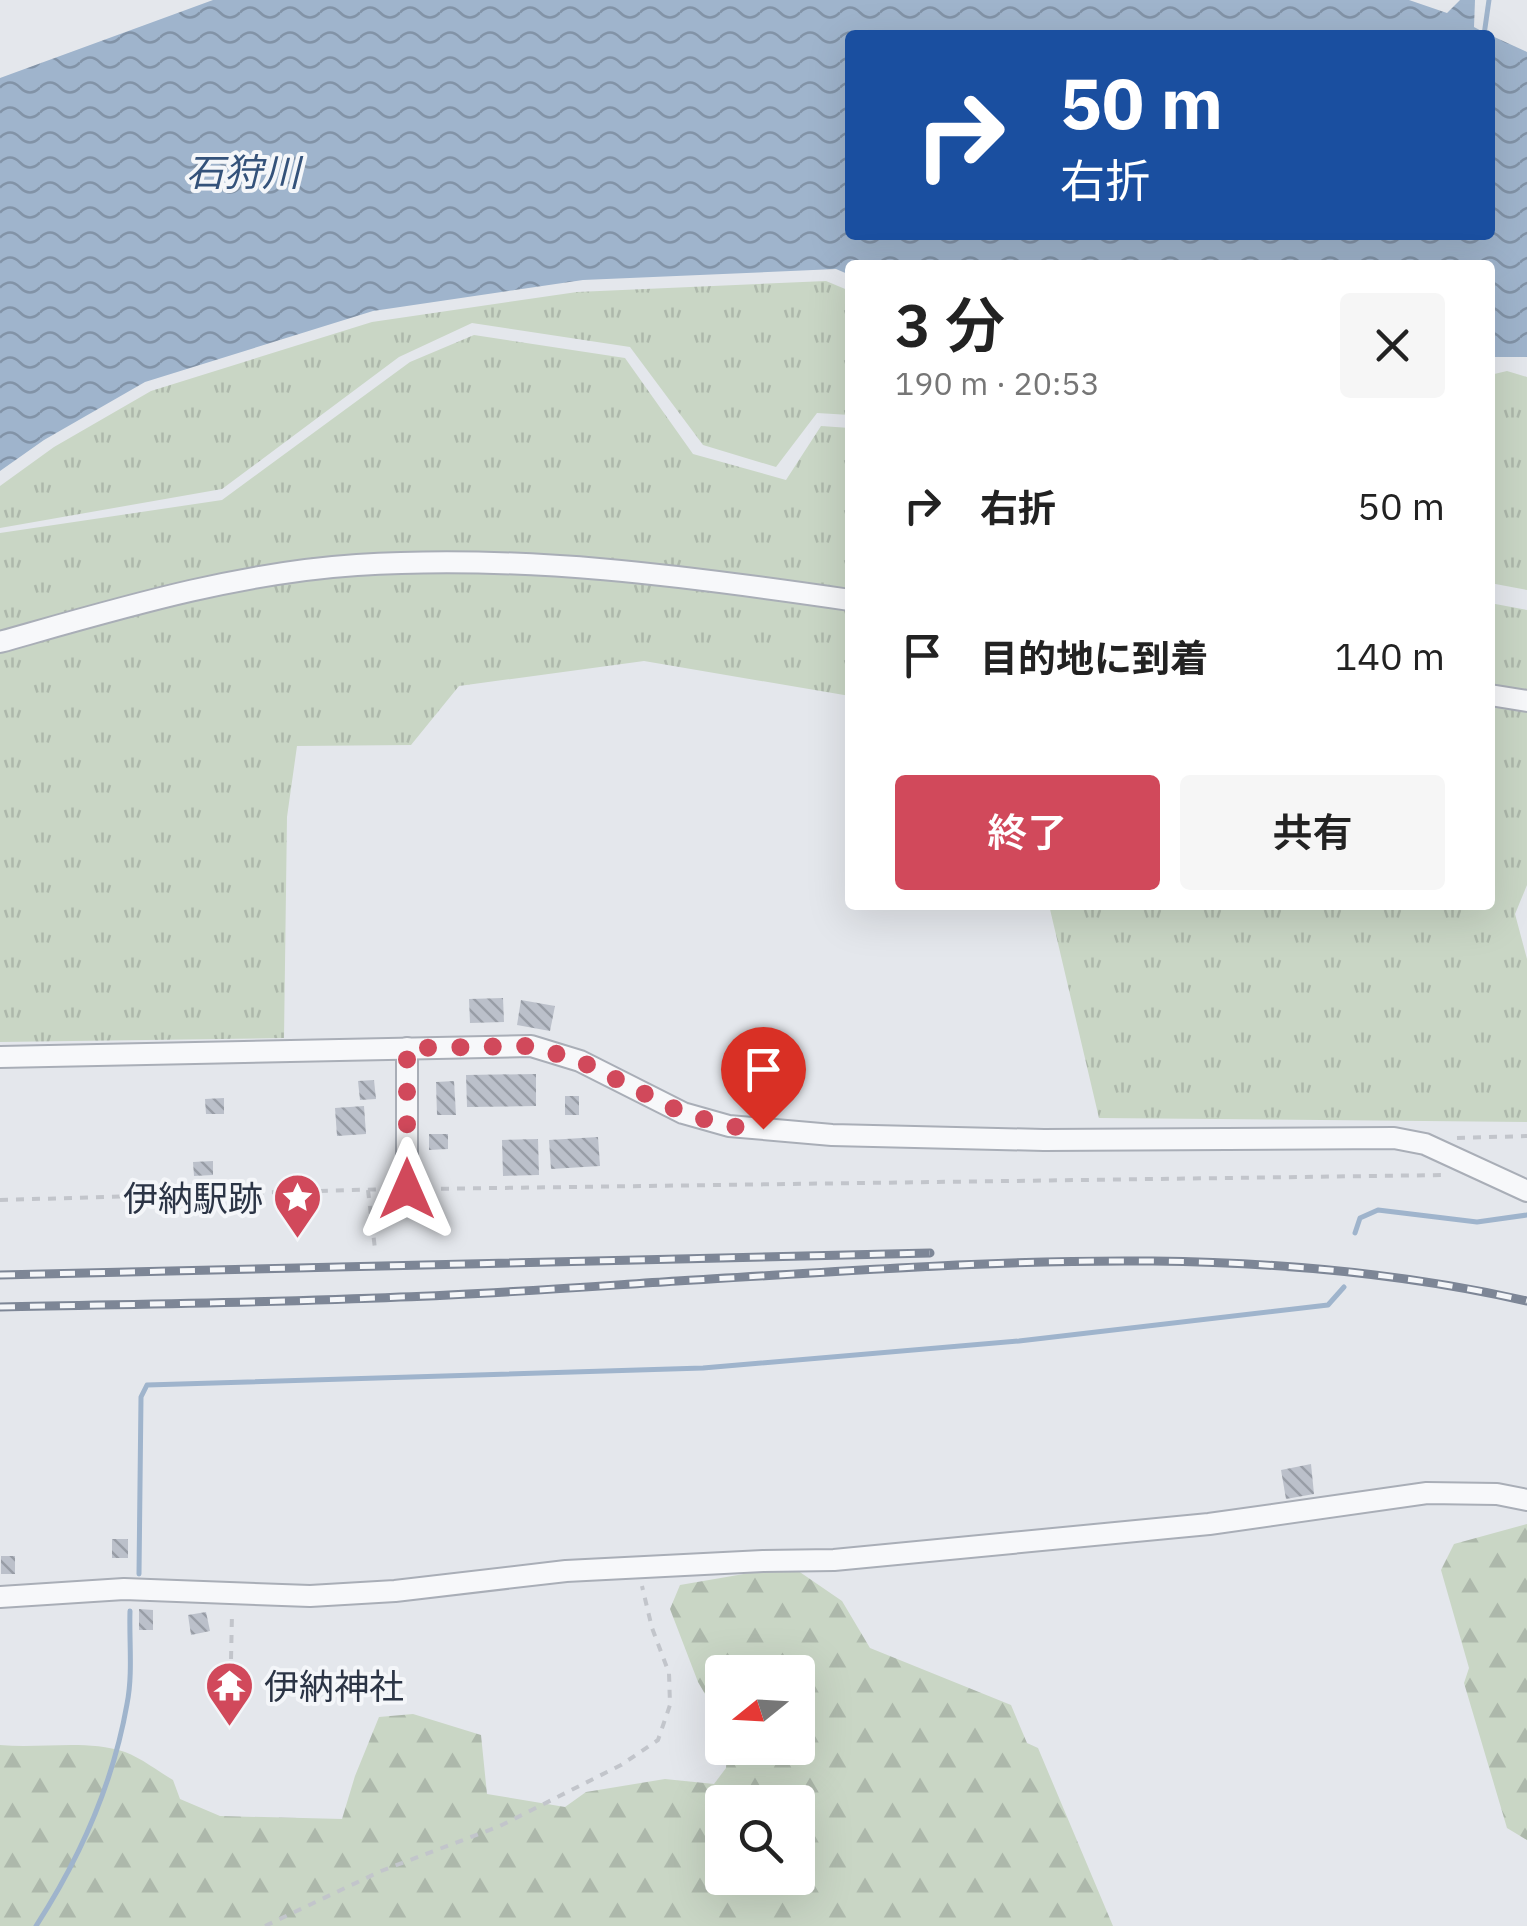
<!DOCTYPE html>
<html lang="ja">
<meta charset="utf-8">
<style>
body{margin:0;font-family:"IBM Plex Sans","Noto Sans JP",sans-serif;background:#f6f6f6;color:#222;height:100vh;display:flex;flex-direction:column;font-size:38px;white-space:nowrap}
*{box-sizing:border-box;margin:0}
p{font-size:32px;color:#767676}
.icon{flex:none;width:55px;height:55px;fill:none;stroke:currentColor;stroke-width:2;stroke-linecap:round;stroke-linejoin:round}
.map{position:relative;flex:1;overflow:hidden}
.drawer{position:absolute;left:845px;top:260px;width:650px;height:650px;display:flex;flex-direction:column;background:#fff;border-radius:10px;box-shadow:0 10px 40px #0002}
.drawer>*{flex:none}
.banner{position:absolute;left:845px;top:30px;width:650px;height:210px;border-radius:10px;box-shadow:0 10px 40px #0002;background:#1a4fa0;color:#fff;overflow:hidden}
.needle{width:65px;rotate:252deg}
.controls{position:absolute;left:705px;top:1655px;display:grid;gap:20px}
.controls a{display:grid;place-items:center;width:110px;height:110px;border-radius:10px;background:#fff;box-shadow:0 10px 40px #0002;font-size:50px}
.pin{position:absolute;display:grid;place-items:center;width:85px;height:85px;color:#fff;margin:-102px -42px;border-radius:50% 50% 50% 0;rotate:-45deg;box-shadow:0 0 10px #0007}
.pin .icon{rotate:45deg}
.me{position:absolute;width:110px;margin:-55px;rotate:0deg;stroke-linejoin:round;filter:drop-shadow(0 0 8px #0008)}
.turn{display:flex;align-items:center;gap:35px;height:210px;padding:0 50px;font-size:45px}
.turn .icon{width:130px;height:130px;stroke-width:2.5}
.turn b{display:block;font-size:70px;line-height:85px}
.round{display:grid;place-items:center;flex:none;width:105px;height:105px;border-radius:10px;background:#f6f6f6}
.head{display:flex;align-items:center;justify-content:space-between;height:170px;padding:0 50px}
h1{font-size:60px;font-weight:600;line-height:75px}
.button{display:flex;gap:20px;margin-top:auto;padding:20px 50px}
.button a{flex:1;height:115px;border-radius:10px;background:#d1495b;color:#fff;font-size:40px;font-weight:600;line-height:115px;text-align:center}
.button a+a{background:#f6f6f6;color:#222}
ul{padding:0;list-style:none}
li{display:flex;align-items:center;gap:30px;height:150px;padding:0 50px}
li div{flex:1}
li b{display:block;font-size:38px}
li em{font-style:normal}
.map>svg:first-child{display:block}
.grass{fill:url(#grass-tufts)}
.forest{fill:url(#forest-firs);fill-rule:evenodd}
.water{fill:url(#water-waves)}
.lines{fill:none;stroke-linecap:round;stroke-linejoin:round}
.stream{stroke:#9fb4cc;stroke-width:5}
.building{fill:url(#building-back-hatch)}
.minor-casing{stroke:#a9aeb7;stroke-width:24}
.path{stroke:#c2c5cb;stroke-width:4;stroke-dasharray:8 8;stroke-linecap:butt}
.minor{stroke:#f7f8fa;stroke-width:20}
.rail-casing{stroke:#7d8696;stroke-width:9}
.rail{stroke:#f4f6f9;stroke-width:5;stroke-dasharray:15;stroke-linecap:butt}
.route{stroke:#d1495b;stroke-width:18;stroke-dasharray:0 32.4}
.labels{text-anchor:middle;dominant-baseline:central;stroke-width:8;stroke-linejoin:round;paint-order:stroke}
.poi-label{font-size:35px;fill:#2b3445;stroke:#f4f6f9;text-anchor:end}
.water-label{font-size:38px;font-style:italic;fill:#34527a;stroke:#f4f6f9}
</style>
<div class="map">
<svg width="1527" height="1926" viewBox="0 0 1527 1926">
<defs>
<pattern id="grass-tufts" width="24" height="20" patternUnits="userSpaceOnUse" patternTransform="scale(2.5)"><rect width="24" height="20" fill="#c9d6c5"/><path d="M3 7l-1-3M5 7V3M7 7l1-3M15 17l-1-3M17 17v-4M19 17l1-3" fill="none" stroke="#adb8ab"/></pattern>
<pattern id="forest-firs" width="22" height="20" patternUnits="userSpaceOnUse" patternTransform="scale(2.5)"><rect width="22" height="20" fill="#c9d6c5"/><path d="M5 1l3.5 6h-7zM16 11l3.5 6h-7z" fill="#adb8ab"/></pattern>
<pattern id="water-waves" width="16" height="10" patternUnits="userSpaceOnUse" patternTransform="scale(2.5)"><rect width="16" height="10" fill="#9fb4cc"/><path d="M0 5q4-4 8 0t8 0" fill="none" stroke="#8293a7"/></pattern>
<pattern id="building-back-hatch" width="6" height="6" patternUnits="userSpaceOnUse" patternTransform="scale(2.5)"><rect width="6" height="6" fill="#bbc0ca"/><path d="M-1 5l2 2M0 0l6 6M5-1l2 2" fill="none" stroke="#989da6"/></pattern>
</defs>
<rect width="100%" height="100%" fill="#e4e7ec"/>
<g class="grass">
<polygon points="826,281 850,291 850,415 817,413 776,467 703,445 630,347 472,323 399,357 222,489 0,528 0,486 54,447 151,391 372,322 577,292"/>
<polygon points="474,335 625,358 693,454 786,480 821,426 850,428 850,696 644,661 459,686 411,745 297,746 287,817 284,1038 0,1042 0,533 222,500 410,362"/>
<polygon points="1507,371 1527,377 1527,590 1490,583 1490,375"/>
<polygon points="1490,603 1527,610 1527,885 1515,914 1527,959 1527,1122 1099,1118 1049,905 1490,905"/>
</g>
<g class="forest">
<polygon points="1527,1524 1527,1840 1507,1828 1464,1683 1469,1668 1441,1570 1454,1544"/>
<path d="M791,1566L842,1601L870,1648L1011,1705L1027,1743L1038,1748L1113,1926H0V1745C41,1749 85,1739 125,1752C141,1758 158,1771 173,1780L180,1799L220,1816L342,1819L355,1776L379,1717L413,1714L481,1735L487,1794L565,1807L586,1792L665,1779L714,1784L726,1768L727,1748H798V1672H722V1723L698,1682L670,1609L680,1585ZM722,1802H798V1878H722Z"/>
</g>
<polygon class="water" points="213,0 1409,0 1447,13 1460,0 1475,0 1474,27 1489,35 850,35 850,235 1490,235 1490,35 1527,52 1527,357 1490,357 1490,265 850,265 850,275 836,269 583,280 373,311 145,382 44,440 0,471 0,78"/>
<g class="lines">
<g class="stream">
<polyline points="1484,35 1489,0"/>
<polyline points="1355,1233 1360,1218 1378,1210 1477,1222 1527,1215"/>
<polyline points="139,1574 141,1397 147,1385 703,1368 1019,1341 1328,1305 1344,1287"/>
<path d="M36,1926C80,1858 113,1784 127,1704C133,1674 129,1641 130,1611"/>
</g>
</g>
<g class="building">
<polygon points="503,998 504,1022 470,1023 469,999"/>
<polygon points="521,1000 555,1006 550,1031 517,1025"/>
<polygon points="536,1074 536,1106 467,1107 466,1075"/>
<polygon points="374,1080 376,1099 360,1100 358,1081"/>
<polygon points="454,1081 456,1115 437,1115 436,1082"/>
<rect x="565" y="1096" width="14" height="19"/>
<polygon points="224,1098 224,1114 206,1114 205,1099"/>
<polygon points="364,1106 366,1134 337,1136 335,1108"/>
<polygon points="429,1134 448,1134 448,1149 429,1150"/>
<polygon points="598,1137 600,1166 551,1169 549,1140"/>
<polygon points="538,1139 539,1175 503,1176 502,1140"/>
<polygon points="213,1161 213,1175 194,1176 193,1162"/>
<polygon points="1311,1464 1314,1494 1286,1499 1281,1470"/>
<rect x="112" y="1539" width="16" height="19"/>
<rect x="1" y="1556" width="14" height="18"/>
<polygon points="139,1609 153,1610 153,1630 139,1630"/>
<polygon points="206,1612 210,1631 191,1635 188,1615"/>
</g>
<g class="lines">
<defs>
<g id="minor">
<path d="M0,642C117,609 235,573 357,565C523,554 686,576 850,600"/>
<polyline points="1490,695 1527,701"/>
<polyline points="407,1048 407,1189"/>
<polyline points="0,1057 531,1046 580,1061 683,1113 729,1126 832,1135 1044,1140 1394,1138 1425,1144 1527,1191"/>
<polyline points="0,1597 124,1589 310,1596 395,1591 566,1571 763,1561 834,1560 1209,1524 1427,1493 1497,1494 1527,1500"/>
</g>
</defs>
<use href="#minor" class="minor-casing"/>
<g class="path">
<polyline points="1457,1138 1527,1136"/>
<polyline points="425,1189 1445,1175"/>
<polyline points="368,1190 375,1249"/>
<polyline points="0,1200 390,1189"/>
<polyline points="230,1707 232,1613"/>
<polyline points="265,1926 381,1871 500,1826 621,1765 658,1740 670,1705 669,1673 652,1628 642,1586"/>
</g>
<use href="#minor" class="minor"/>
<defs>
<g id="rail">
<polyline points="0,1275 930,1253"/>
<path d="M0,1307C133,1304 267,1303 400,1297C492,1294 584,1287 677,1281C962,1265 1245,1237 1527,1301"/>
</g>
</defs>
<use href="#rail" class="rail-casing"/>
<use href="#rail" class="rail"/>
</g>
<g class="lines">
<polyline class="route" points="407,1189 407,1048 531,1046 580,1061 683,1113 728,1126 763,1129"/>
</g>
<defs>
<symbol id="sight-pin" viewBox="-11 -11 22 30"><path d="M0 17L-7.5 6A9.5 9.5 0 1 1 7.5 6Z" fill="#d1495b" stroke="#f4f6f9"/><path d="M0-6L1.8-2.2L6-1.7L2.9 1.2L3.7 5.4L0 3.3L-3.7 5.4L-2.9 1.2L-6-1.7L-1.8-2.2Z" fill="#fff"/></symbol>
<symbol id="temple-pin" viewBox="-11 -11 22 30"><path d="M0 17L-7.5 6A9.5 9.5 0 1 1 7.5 6Z" fill="#d1495b" stroke="#f4f6f9"/><path d="M0-6L5-2H3V0L6.5 2.5H4V6H1.5V3h-3V6H-4V2.5H-6.5L-3 0V-2H-5Z" fill="#fff"/></symbol>
</defs>
<g fill-rule="evenodd">
<use href="#sight-pin" x="270" y="1170" width="55" height="75"/>
<use href="#temple-pin" x="202" y="1658" width="55" height="75"/>
</g>
<g class="labels">
<g class="poi-label">
<text x="263" y="1198">伊納駅跡</text>
<text x="264" y="1686" text-anchor="start">伊納神社</text>
</g>
<g class="water-label">
<text x="243" y="171">石狩川</text>
</g>
</g>
</svg>
<div class="controls">
<a><svg class="needle" viewBox="-14 -14 28 28"><path d="M0-13l5 13h-10z" fill="#e53935"/><path d="M0 13l5-13h-10z" fill="#767676"/></svg></a>
<a><svg class="icon" aria-label="search" viewBox="0 0 24 24"><circle cx="10" cy="10" r="6"/><path d="M15 15l6 6"/></svg></a>
</div>
<div class="pin" style="left:763px;top:1129px;background:#d93025"><svg class="icon" aria-label="arrive" viewBox="0 0 24 24"><path d="M6 21V4h12l-3 4 3 4H6"/></svg></div>
<svg class="me" style="left:407px;top:1189px" viewBox="-20 -20 40 40"><path d="M0-17L14 15 0 8-14 15z" fill="#d1495b" stroke="#fff" stroke-width="4"/></svg>
<div class="banner">
<div class="turn"><svg class="icon" aria-label="right" viewBox="0 0 24 24"><path d="M7 20v-9h11M14 6l5 5-5 5"/></svg><div><b>50 m</b>右折</div></div>
</div>
<section class="drawer">
<div class="head"><div><h1>3 分</h1><p>190 m · 20:53</p></div><a class="round"><svg class="icon" aria-label="close" viewBox="0 0 24 24"><path d="M6 6l12 12M18 6L6 18"/></svg></a></div>
<ul>
<li><svg class="icon" aria-label="right" viewBox="0 0 24 24"><path d="M7 20v-9h11M14 6l5 5-5 5"/></svg><div><b>右折</b></div><em>50 m</em></li>
<li><svg class="icon" aria-label="arrive" viewBox="0 0 24 24"><path d="M6 21V4h12l-3 4 3 4H6"/></svg><div><b>目的地に到着</b></div><em>140 m</em></li>
</ul>
<div class="button"><a>終了</a><a>共有</a></div>
</section>
</div>
